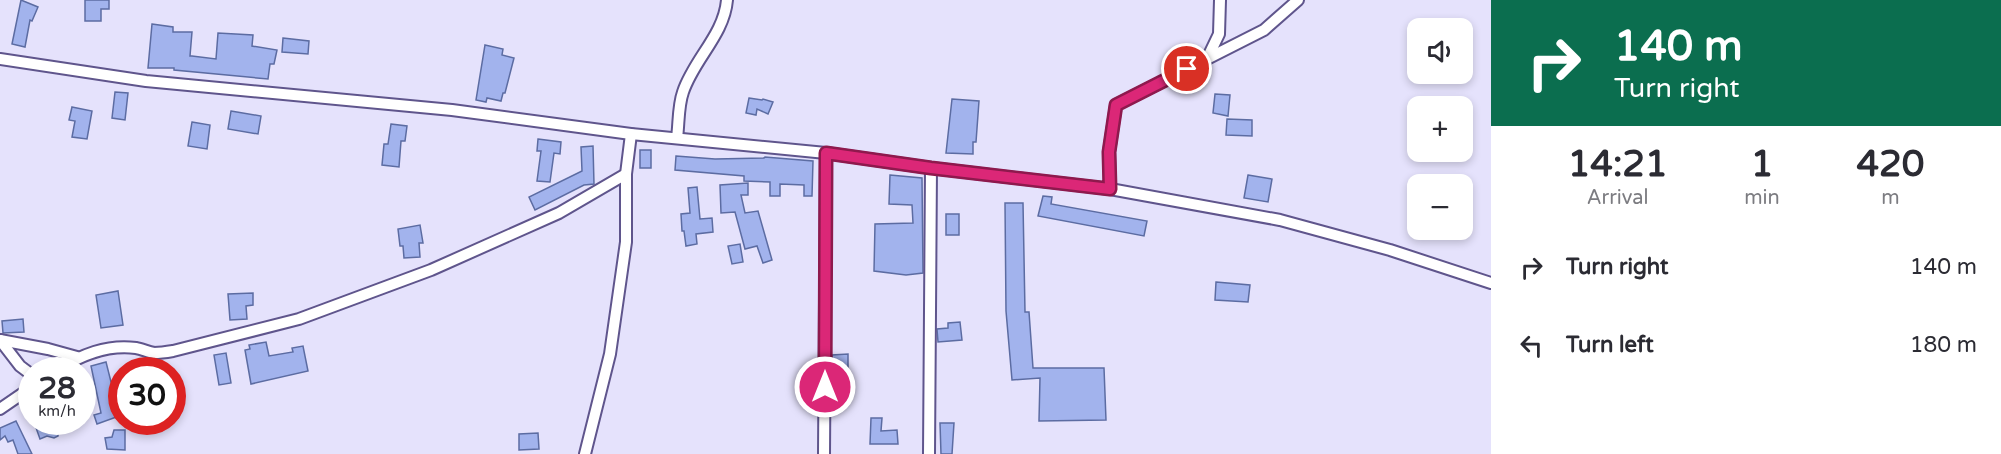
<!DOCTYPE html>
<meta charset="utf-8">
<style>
body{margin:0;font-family:"Varela Round",sans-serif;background:#f7f7f7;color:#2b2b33;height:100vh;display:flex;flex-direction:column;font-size:22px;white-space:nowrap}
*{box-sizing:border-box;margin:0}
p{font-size:20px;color:#7c7c81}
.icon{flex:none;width:33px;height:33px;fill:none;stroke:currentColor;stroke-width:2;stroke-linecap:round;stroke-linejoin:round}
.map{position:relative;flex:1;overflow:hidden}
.details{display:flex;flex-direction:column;background:#fff;width:510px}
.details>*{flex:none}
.banner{background:#0b6e4f;color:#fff;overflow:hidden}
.fabs{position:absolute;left:1407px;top:18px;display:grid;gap:12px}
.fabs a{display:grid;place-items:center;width:66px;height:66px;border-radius:12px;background:#fff;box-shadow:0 3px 9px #0003;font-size:30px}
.speed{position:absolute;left:18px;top:357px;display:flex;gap:12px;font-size:30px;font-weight:700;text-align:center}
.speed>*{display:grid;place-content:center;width:78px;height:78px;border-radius:50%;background:#fff;box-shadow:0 3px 9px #0003;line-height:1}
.speed small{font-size:15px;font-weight:400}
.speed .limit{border:9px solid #d22;background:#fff;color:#111}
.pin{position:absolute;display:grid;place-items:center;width:51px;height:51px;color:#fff;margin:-26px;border:3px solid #fff;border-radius:50%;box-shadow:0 2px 6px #0007}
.me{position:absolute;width:66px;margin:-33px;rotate:0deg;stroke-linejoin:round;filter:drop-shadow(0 0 4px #0008)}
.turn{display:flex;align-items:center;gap:21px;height:126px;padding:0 24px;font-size:27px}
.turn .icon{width:78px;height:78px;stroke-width:2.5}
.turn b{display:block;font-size:42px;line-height:51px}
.eta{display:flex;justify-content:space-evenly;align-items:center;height:102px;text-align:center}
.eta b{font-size:36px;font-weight:700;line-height:42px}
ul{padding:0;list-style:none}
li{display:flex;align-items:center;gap:18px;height:78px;padding:0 24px}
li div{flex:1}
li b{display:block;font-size:22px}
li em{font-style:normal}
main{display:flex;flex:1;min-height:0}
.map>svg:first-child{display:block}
.building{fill:#a2b3ed;stroke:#5c6ca2;stroke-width:1.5}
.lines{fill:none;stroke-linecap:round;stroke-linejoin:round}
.street-casing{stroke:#5f558c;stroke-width:14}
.street{stroke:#fff;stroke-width:10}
.route-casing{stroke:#8e194d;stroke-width:15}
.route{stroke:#db2777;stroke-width:10}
</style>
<main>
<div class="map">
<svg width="1491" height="454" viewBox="0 0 1491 454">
<rect width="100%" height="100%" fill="#e5e2fc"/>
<g class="building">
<polygon points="21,0 38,7 32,21 30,20 25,47 12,44"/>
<polygon points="85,0 109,0 109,9 101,9 101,21 85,21"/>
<polygon points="152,24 173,27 173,32 192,32 190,56 192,56 216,59 218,33 253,35 252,46 277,50 274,64 270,64 268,79 174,70 174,68 148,68"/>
<polygon points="283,38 309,41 308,54 282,52"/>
<polygon points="485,45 503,49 502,55 514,58 505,93 503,93 501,101 487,98 486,102 476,100"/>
<polygon points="115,92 128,93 125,120 112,118"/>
<polygon points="1215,94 1230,95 1228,116 1213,113"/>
<polygon points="749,98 762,100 763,99 773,102 768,114 757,109 756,115 746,113"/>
<polygon points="952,99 979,101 976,142 973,142 973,154 946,153"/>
<polygon points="72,107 92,111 87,139 72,137 75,121 69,120"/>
<polygon points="231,111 261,116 258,134 228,129"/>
<polygon points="1227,119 1252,120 1252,136 1226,135"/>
<polygon points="192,122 210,125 207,149 188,146"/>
<polygon points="391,124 407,126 405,141 401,141 399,167 382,165 384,144 388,144"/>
<polygon points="538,139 561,142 560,154 554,153 550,182 537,181 541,151 537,151"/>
<polygon points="593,146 594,184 584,185 535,210 529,197 582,171 581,147"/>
<rect x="640" y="150" width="11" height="18"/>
<polygon points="676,156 715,159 764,158 765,157 813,161 812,196 804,196 804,185 780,184 780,196 770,196 770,182 744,181 744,176 675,170"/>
<polygon points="890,175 922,178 923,273 906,275 874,271 875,224 913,223 912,205 889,204"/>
<polygon points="1248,175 1272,179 1268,202 1244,198"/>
<polygon points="748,183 748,195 741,195 745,213 758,211 772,260 763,263 757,246 745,249 735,212 721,213 720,185"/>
<polygon points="697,187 700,219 712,218 713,232 696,234 697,244 686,246 684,231 682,231 681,214 690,213 688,188"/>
<polygon points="1043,196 1052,197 1051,204 1147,221 1144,236 1038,216"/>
<polygon points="1005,203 1023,203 1025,312 1029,312 1033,368 1104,368 1106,420 1039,421 1040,378 1012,380 1006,311"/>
<rect x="946" y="214" width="13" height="21"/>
<polygon points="420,225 423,243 419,243 420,257 404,258 403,246 400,246 398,229"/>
<polygon points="740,244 743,262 732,264 728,246"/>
<polygon points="1216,282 1250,285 1248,302 1215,300"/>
<polygon points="118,291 123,325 101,328 96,295"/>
<polygon points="253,293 253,305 246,306 247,319 230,320 228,294"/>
<polygon points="23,319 24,332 3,333 2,321"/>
<polygon points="960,322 962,340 938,342 937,329 948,328 948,323"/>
<polygon points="266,342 269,356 293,352 292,348 303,346 308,371 251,384 245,350 250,349 249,345"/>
<polygon points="226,353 231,383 219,385 214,355"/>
<polygon points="848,354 848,367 832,367 832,355"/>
<polygon points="106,362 111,382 122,380 122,415 97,424 94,415 101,413 91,366"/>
<polygon points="871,418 882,418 881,431 897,430 898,444 870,444"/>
<polygon points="16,421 32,454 18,454 13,440 8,442 5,436 0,440 0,428"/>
<polygon points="34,422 52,422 58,432 58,436 54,438 47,436 40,439"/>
<polygon points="940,423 954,423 952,454 941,454"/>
<polygon points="114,430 125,430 125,450 107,449 105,438 112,437"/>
<polygon points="538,433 539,449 519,450 519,434"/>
</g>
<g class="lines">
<defs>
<g id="street">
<polyline points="0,59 146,81 452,110 631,134 826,153 931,168 1110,189 1280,220 1390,250 1491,283"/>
<polyline points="1207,59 1219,34 1220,0"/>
<path d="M677,138C679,123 678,106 683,92C694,59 724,35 727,0"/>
<polyline points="1110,189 1109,152 1116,105 1264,30 1298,0"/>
<polyline points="0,340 48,349 77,357"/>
<polyline points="0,340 20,366 32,375"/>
<path d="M57,370C81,355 107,344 136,348C142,349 148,352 154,353C160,353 167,352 173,351L299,319L431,270L559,213L626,174"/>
<polyline points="0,409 32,387"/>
<polyline points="585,454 610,354 626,242 626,174 631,134"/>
<polyline points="824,454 826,153"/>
<polyline points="929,454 931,168"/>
</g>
</defs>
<use href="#street" class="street-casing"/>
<use href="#street" class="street"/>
</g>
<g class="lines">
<defs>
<polyline id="route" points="825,387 826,153 931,168 1110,189 1109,152 1116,105 1187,69"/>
</defs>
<use href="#route" class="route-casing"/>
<use href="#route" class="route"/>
</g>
</svg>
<div class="fabs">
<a><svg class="icon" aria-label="sound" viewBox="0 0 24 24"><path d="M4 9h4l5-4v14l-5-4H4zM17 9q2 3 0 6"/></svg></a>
<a>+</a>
<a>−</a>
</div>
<div class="speed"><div>28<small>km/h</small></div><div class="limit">30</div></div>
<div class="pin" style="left:1187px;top:69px;background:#d93025"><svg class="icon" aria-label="arrive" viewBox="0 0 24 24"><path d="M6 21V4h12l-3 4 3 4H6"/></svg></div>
<svg class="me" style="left:825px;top:387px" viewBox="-20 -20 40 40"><circle r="17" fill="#db2777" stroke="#fff" stroke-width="3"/><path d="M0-11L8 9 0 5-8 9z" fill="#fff"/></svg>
</div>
<section class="details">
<div class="banner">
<div class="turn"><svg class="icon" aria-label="right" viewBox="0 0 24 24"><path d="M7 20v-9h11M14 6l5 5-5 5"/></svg><div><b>140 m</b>Turn right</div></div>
</div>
<div class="eta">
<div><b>14:21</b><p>Arrival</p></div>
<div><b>1</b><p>min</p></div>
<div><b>420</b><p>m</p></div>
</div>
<ul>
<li><svg class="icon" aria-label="right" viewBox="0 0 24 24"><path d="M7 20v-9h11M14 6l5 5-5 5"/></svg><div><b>Turn right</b></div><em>140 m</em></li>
<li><svg class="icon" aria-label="left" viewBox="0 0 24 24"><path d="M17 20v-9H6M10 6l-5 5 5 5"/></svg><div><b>Turn left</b></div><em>180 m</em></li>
</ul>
</section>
</main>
